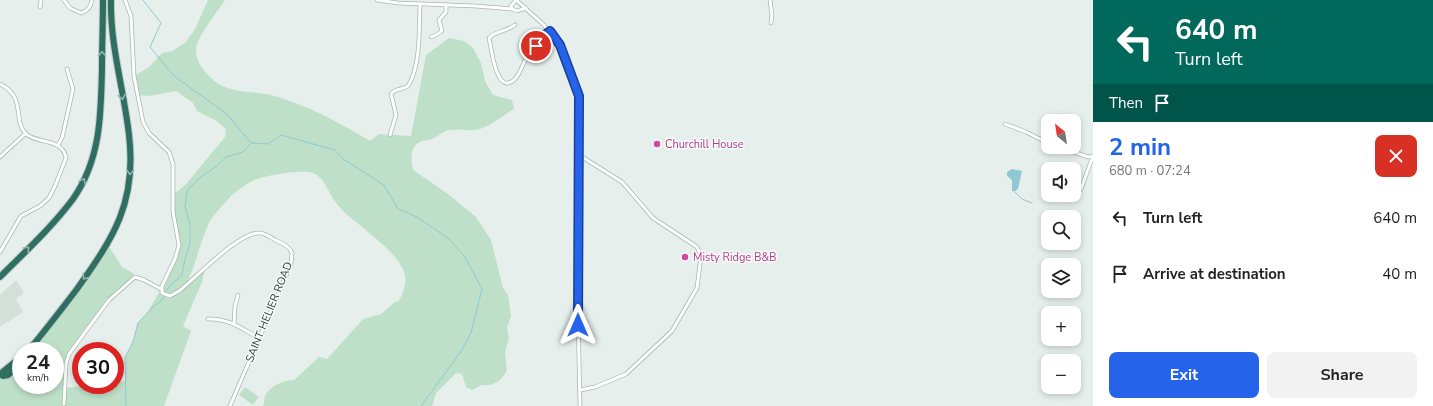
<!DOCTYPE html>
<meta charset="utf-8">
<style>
body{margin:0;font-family:"Nunito Sans",sans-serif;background:#f2f2f2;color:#222;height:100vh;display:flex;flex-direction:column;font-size:15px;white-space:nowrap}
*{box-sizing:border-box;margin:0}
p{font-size:13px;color:#767676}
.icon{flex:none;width:22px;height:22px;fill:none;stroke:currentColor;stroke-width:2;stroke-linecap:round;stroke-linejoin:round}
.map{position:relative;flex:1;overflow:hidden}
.drawer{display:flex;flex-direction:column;background:#fff;width:340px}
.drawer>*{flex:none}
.banner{background:#00695c;color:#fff;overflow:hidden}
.needle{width:26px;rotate:330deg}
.buttons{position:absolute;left:1041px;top:114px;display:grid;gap:8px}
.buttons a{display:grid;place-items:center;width:40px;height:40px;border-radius:8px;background:#fff;box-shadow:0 2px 6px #0003;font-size:20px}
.speed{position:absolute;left:12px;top:342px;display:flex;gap:8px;font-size:20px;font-weight:700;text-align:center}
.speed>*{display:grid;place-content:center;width:52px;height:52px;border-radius:50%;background:#fff;box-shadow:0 2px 6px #0003;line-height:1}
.speed small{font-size:10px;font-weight:400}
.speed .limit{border:6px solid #d22;background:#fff;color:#111}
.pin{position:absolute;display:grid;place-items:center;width:34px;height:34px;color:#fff;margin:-17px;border:2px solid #fff;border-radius:50%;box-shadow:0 1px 4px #0007}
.me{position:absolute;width:44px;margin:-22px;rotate:0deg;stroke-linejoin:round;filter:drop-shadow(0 0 3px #0008)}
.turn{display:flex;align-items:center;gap:14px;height:84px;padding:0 16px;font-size:18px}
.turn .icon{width:52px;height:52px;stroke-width:2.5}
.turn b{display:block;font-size:28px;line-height:34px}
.then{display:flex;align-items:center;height:38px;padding:0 16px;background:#0003;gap:8px;font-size:15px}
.round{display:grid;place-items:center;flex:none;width:42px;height:42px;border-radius:8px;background:#f2f2f2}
.headline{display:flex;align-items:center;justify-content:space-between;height:68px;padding:0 16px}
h1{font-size:24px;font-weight:700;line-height:30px;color:#2563eb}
.action{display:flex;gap:8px;margin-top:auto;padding:8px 16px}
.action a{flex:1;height:46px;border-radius:8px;background:#2563eb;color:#fff;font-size:16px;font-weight:700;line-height:46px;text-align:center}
.action a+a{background:#f2f2f2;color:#222}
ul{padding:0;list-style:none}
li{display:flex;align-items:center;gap:12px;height:56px;padding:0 16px}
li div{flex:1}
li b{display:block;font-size:15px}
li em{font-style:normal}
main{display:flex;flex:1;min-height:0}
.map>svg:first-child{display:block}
.built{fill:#d4dfda}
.green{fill:#bfe0c8}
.water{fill:#8ec9d4}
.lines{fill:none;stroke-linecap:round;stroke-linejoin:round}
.stream{stroke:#8ec9d4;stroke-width:1}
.street-casing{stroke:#a8b8b2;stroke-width:4.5}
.highway-casing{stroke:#c2cac8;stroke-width:8}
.street{stroke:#fff;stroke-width:3}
.highway{stroke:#2f6f62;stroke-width:6}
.oneway{stroke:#93b5ae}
.route-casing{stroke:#184099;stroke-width:10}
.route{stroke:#2563eb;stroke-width:7}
.hotel-dot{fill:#d1479c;stroke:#f7fbf9;stroke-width:1.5}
.labels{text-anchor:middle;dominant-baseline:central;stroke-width:3;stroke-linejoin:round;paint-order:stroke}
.hotel-label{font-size:11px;fill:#b23c85;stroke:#f7fbf9;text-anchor:start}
.street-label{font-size:11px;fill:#24423a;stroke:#f7fbf9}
</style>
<main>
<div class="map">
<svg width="1093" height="406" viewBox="0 0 1093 406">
<rect width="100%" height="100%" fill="#e6efeb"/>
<polygon class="built" points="16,280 24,293 16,299 23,312 0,327 0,295"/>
<g class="green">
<path d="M208,0H225C217,13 197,36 196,50C195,64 212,82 225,87C236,92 254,92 267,94C303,103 339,122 370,141L379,134L411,136L426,55L449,38L464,41L473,48L481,63L485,81L493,95L512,100L514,109C505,114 490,126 480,129C470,132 460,128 450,130C443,131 440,135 434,138C430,140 426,140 422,141C409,145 411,160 413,170L448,194L476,217L491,240L503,288L508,295L511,316L507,328L509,338L505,353L507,370L505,374L499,381L490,385H482L472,390L466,387L462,374L456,373L436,393L432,406H263C265,403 264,400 265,396C270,386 283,380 294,380L319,357L327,359L363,319L381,314L395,302L399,301C403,292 408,282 404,272C394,246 354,225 336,203C328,193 326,180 315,174C304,168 263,176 252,181C245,184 238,191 232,195C228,199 210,219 209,223C199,244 196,266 185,286L205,270L202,282L183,326L191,331L164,406H0V374L21,357V385H55V351H28L108,245L122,267L133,273L135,277L113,295L67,358L65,388L89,385H115V382L125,381L126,370L125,357L133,342L138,323L147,313L161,289L179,249L174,220L173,195L186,184L225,137L226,129L215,120L197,111L193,103L176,91L149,96L138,95L134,76L149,67L162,53L172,51L185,43L195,29Z"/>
<polygon points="245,387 259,397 253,405 239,395"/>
</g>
<polygon class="water" points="1012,169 1022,171 1018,189 1015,191 1012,191 1012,180 1007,176 1007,172"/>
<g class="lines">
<g class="stream">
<polyline points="143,0 161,23 150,47 174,76 227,114 251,143 268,144 281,135 335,150 343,159 384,185 398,209 417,217 449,239 465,257 482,289 471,333 460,353 421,406"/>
<polyline points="1014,191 1022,199 1032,203"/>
<polyline points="126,406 125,357 133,342 138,323 154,306 162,300 167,289 182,275 185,259 190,243 190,224 185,207 187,191 198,179 217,166 226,157 243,152 250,144"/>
</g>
<defs>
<g id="street">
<path d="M64,0L70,8L81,13C88,11 91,7 92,0"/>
<path d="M125,0L131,16L134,76L143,122L149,133L169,152L173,164V212L179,245L175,259L162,286V293L170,296L179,291C196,278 238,233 258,233C264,232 270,237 275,240C282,243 289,246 292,253L291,264L230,406"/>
<polyline points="377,0 398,3 475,6 512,9 517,11 526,8"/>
<polyline points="516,0 544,25 560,45 579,97 578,314 580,406"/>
<polyline points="770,0 772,15 771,23"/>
<polyline points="40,7 41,0"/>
<polyline points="512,9 511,6 516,0"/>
<path d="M515,25C507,31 493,32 489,38C491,46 496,96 514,80C520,75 522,65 526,59C529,52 534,46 538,41C541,37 546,34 550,31"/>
<polyline points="431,37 436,35 442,31 439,20 446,12 446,5"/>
<path d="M0,84C27,97 12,120 26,134C37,144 63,138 66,158L55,186L49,198L40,206L21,216L0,252"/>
<polyline points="1005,124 1026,132 1048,143"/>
<path d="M390,135L396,115L391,94C395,88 403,90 408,86C421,66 419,27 420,4"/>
<polyline points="58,145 62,138 73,89 67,69"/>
<polyline points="1059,147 1088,157 1093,156"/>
<polyline points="579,155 622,182 653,218 697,247 701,256 697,288 672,331 626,374 595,387 580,390"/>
<polyline points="0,157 26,133"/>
<polyline points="1081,189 1093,156"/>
<path d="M208,319C228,318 242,329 259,338"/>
<polyline points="234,324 235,306 238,295"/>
<polyline points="64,404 66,364 69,354 109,300 135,277 144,280 161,289"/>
</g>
<g id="highway">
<path d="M0,277C25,252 52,227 73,199C101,159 101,114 102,67C102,45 103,22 103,0"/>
<path d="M28,351C45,331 61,310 77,289C114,237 137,202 129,135C124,90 110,46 111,0"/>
<polyline points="0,374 21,357"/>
<polyline points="0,374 3,376 8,375 21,364"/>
</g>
</defs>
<use href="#street" class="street-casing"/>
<use href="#highway" class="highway-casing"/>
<use href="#street" class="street"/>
<use href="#highway" class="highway"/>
</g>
<defs><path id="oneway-chevron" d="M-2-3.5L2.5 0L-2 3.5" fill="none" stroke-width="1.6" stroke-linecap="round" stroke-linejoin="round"/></defs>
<g class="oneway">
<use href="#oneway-chevron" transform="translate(102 54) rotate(-89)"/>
<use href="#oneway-chevron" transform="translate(122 97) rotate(79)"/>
<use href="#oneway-chevron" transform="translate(130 172) rotate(93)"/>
<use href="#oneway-chevron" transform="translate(83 181) rotate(-62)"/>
<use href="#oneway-chevron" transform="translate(27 249) rotate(-46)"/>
<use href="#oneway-chevron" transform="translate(85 277) rotate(126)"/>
</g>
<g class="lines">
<defs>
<polyline id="route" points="536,46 538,40 550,31 560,45 579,96 578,325"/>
</defs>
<use href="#route" class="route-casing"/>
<use href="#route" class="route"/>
</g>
<g class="hotel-dot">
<circle cx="657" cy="144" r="4"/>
<circle cx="685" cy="257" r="4"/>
</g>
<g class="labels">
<g class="hotel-label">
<text x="665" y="144">Churchill House</text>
<text x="693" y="257">Misty Ridge B&amp;B</text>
</g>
<g class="street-label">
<text transform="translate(269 312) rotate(-68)">SAINT HELIER ROAD</text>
</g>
</g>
</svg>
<div class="buttons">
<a><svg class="needle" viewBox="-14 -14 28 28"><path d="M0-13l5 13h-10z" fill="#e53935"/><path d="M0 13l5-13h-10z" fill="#767676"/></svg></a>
<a><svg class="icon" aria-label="sound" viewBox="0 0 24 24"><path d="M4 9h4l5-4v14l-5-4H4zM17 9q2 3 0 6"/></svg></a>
<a><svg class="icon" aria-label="search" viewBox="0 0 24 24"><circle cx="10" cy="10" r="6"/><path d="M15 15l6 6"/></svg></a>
<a><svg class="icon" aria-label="layers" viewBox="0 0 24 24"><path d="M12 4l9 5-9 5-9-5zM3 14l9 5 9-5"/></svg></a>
<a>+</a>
<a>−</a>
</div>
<div class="speed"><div>24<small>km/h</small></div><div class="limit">30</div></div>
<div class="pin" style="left:536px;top:46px;background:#d93025"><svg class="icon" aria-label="arrive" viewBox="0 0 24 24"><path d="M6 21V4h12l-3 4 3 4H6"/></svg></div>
<svg class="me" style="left:578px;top:325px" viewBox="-20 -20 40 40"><path d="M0-17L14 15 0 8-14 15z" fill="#2563eb" stroke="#fff" stroke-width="4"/></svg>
</div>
<section class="drawer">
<div class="banner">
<div class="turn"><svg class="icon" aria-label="left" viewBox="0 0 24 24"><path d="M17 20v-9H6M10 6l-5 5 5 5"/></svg><div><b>640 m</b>Turn left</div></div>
<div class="then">Then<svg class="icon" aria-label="arrive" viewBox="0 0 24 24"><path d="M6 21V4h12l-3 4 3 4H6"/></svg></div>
</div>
<div class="headline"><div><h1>2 min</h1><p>680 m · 07:24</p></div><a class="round" style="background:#d93025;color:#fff"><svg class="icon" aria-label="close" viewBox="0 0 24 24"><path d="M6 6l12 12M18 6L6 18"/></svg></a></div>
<ul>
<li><svg class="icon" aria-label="left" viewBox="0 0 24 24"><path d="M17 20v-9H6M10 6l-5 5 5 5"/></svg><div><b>Turn left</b></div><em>640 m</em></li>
<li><svg class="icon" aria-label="arrive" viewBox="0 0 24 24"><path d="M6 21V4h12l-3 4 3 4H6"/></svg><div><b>Arrive at destination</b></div><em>40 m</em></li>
</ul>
<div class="action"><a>Exit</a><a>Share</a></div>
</section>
</main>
